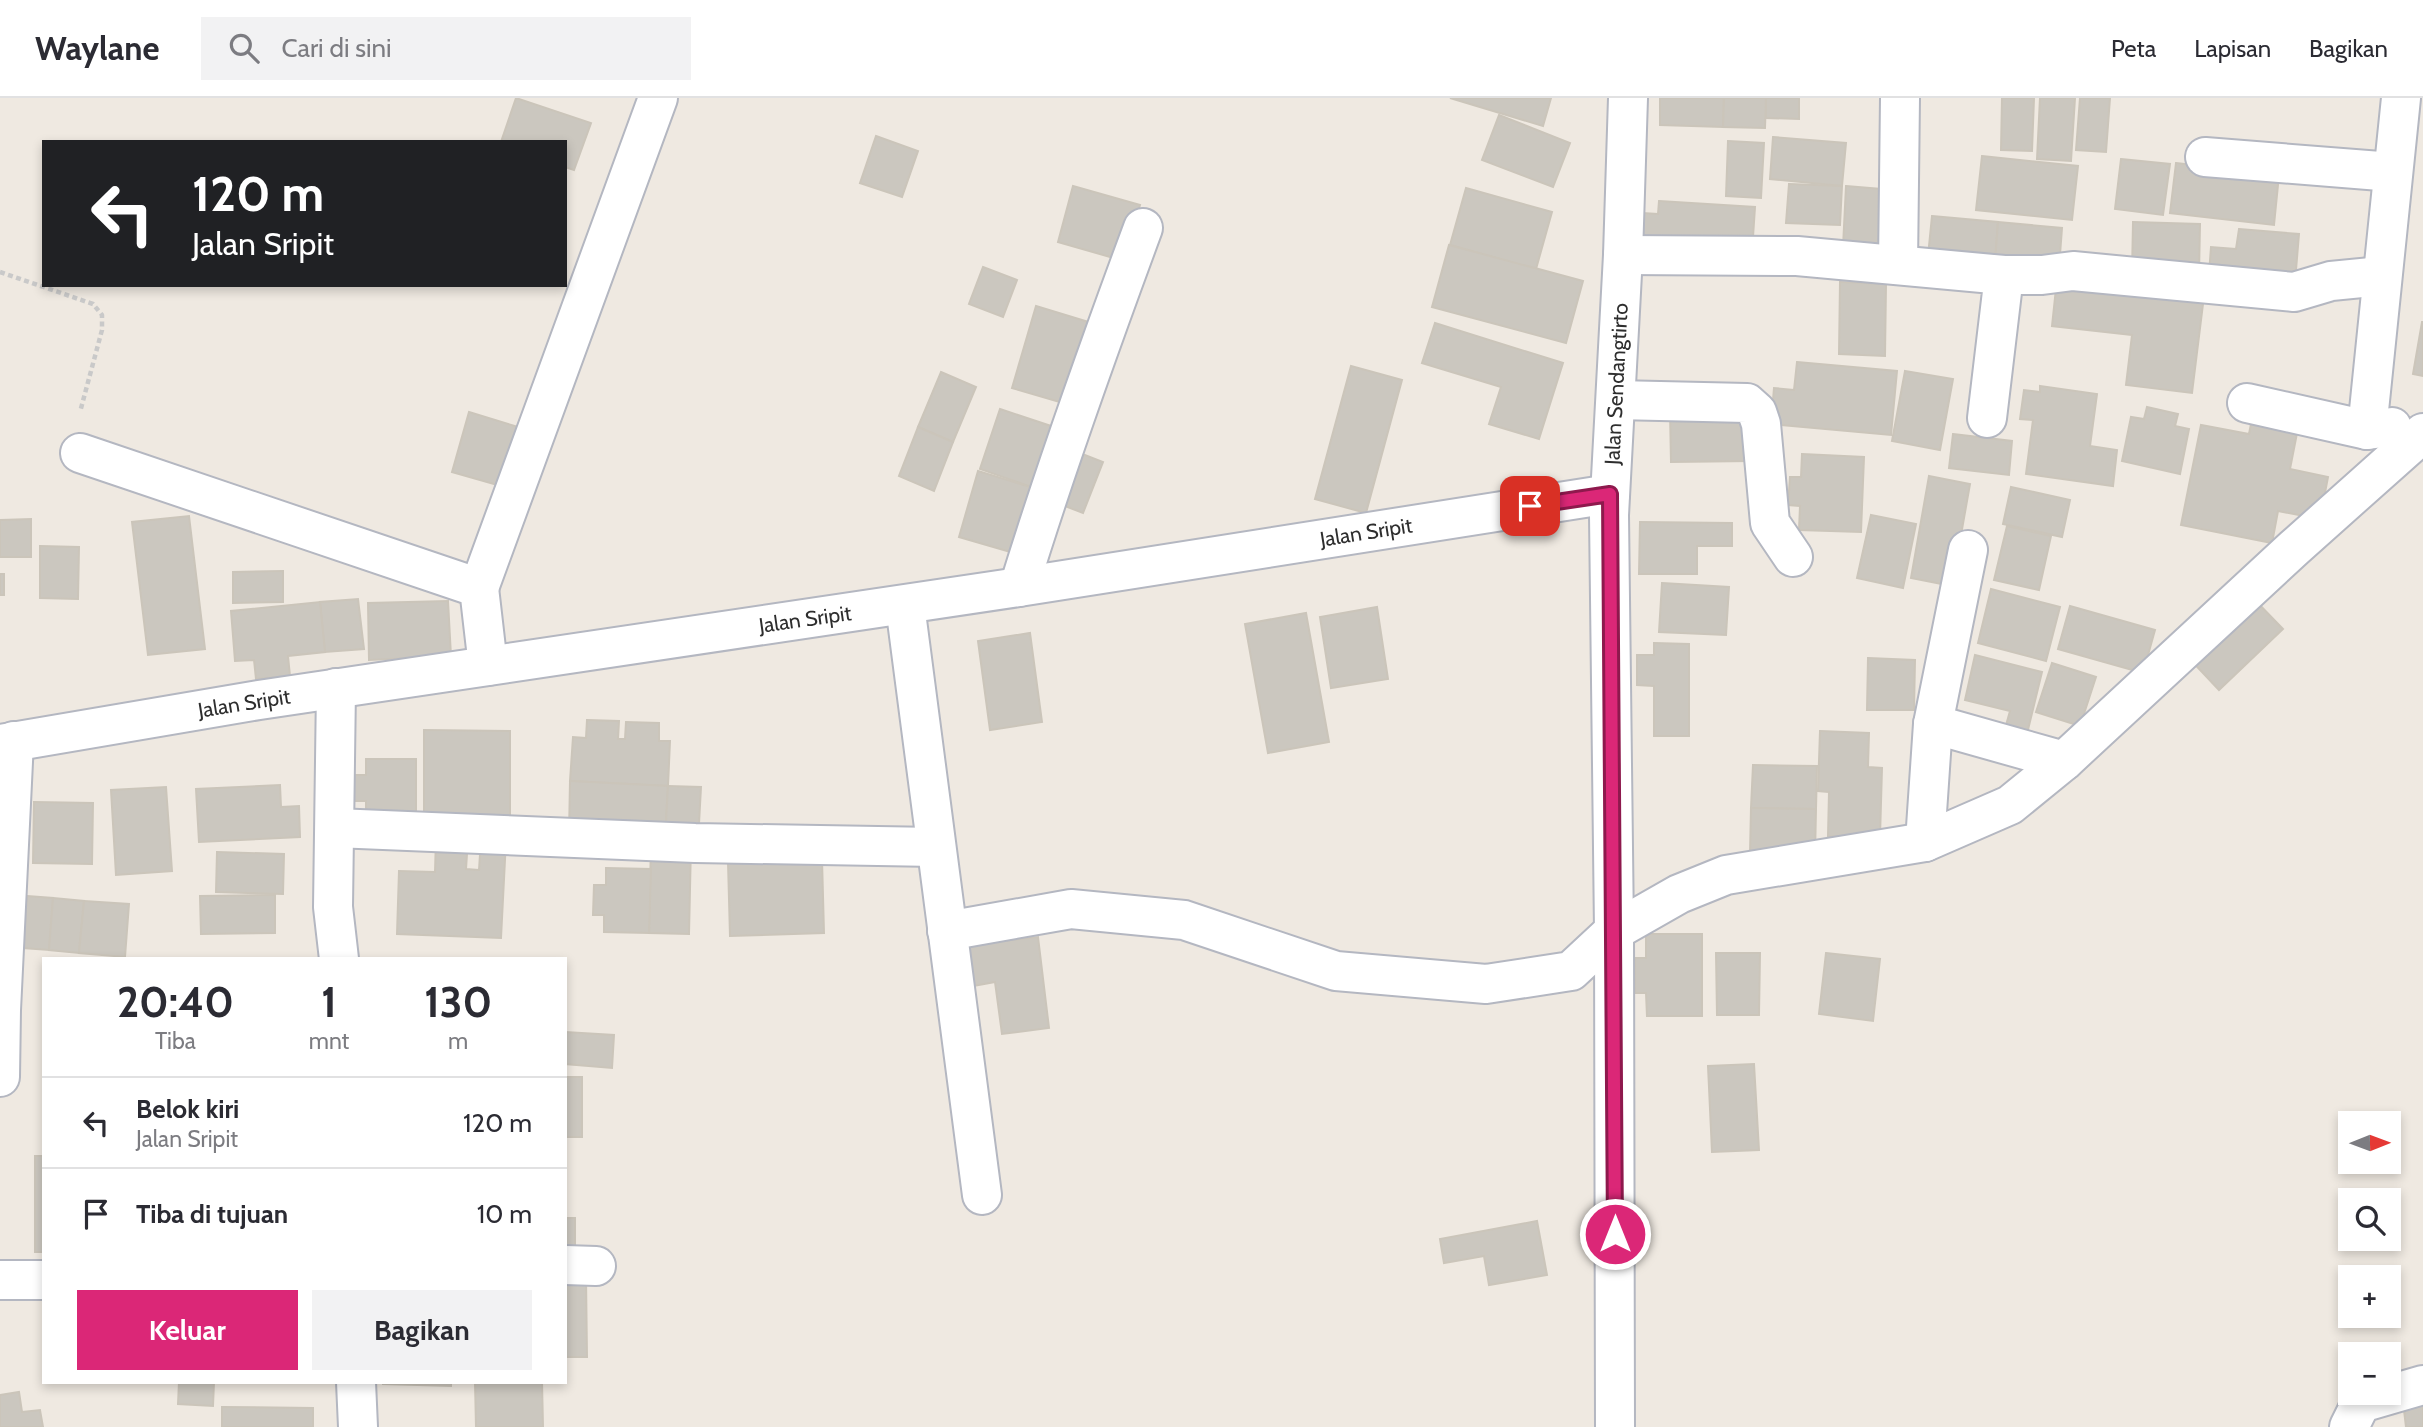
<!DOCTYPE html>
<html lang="id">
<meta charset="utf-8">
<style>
body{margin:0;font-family:Cabin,sans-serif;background:#f2f2f3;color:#2b2b33;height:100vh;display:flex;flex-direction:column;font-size:26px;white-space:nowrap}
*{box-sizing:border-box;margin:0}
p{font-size:23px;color:#7c7c81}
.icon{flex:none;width:38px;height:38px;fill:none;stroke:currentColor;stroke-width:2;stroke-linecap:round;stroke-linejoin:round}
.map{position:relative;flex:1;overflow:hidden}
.drawer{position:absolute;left:42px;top:859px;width:525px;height:427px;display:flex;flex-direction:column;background:#fff;border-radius:0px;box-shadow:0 4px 10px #0003}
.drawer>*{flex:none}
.hud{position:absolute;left:42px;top:42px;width:525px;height:147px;border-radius:0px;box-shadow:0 4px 10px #0003;background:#202124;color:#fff;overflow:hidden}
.needle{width:46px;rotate:89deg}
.fabs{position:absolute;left:2338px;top:1013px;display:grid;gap:14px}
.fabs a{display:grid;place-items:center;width:63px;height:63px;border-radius:0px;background:#fff;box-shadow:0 4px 10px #0003;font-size:35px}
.pin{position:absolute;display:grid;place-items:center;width:60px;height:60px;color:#fff;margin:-30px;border-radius:14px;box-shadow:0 4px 10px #0006}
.me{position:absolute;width:77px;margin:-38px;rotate:0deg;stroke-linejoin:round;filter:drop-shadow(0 0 5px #0008)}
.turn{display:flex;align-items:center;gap:24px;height:147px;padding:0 35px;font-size:32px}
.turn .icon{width:91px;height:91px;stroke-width:2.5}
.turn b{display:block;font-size:49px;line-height:60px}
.eta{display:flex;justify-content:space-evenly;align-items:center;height:119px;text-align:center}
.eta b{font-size:42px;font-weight:800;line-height:49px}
.cta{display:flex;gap:14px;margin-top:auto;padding:14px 35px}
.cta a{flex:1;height:80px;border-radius:0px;background:#db2777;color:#fff;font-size:28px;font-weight:800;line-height:80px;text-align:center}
.cta a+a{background:#f2f2f3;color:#2b2b33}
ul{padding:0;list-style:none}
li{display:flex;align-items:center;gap:21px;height:91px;padding:0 35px;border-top:2px solid #e1e1e2}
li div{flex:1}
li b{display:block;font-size:26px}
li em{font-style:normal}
header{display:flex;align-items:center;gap:42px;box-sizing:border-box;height:98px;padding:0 35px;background:#fff;border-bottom:2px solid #e1e1e2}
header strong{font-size:33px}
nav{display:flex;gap:38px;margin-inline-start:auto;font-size:24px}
.search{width:490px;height:63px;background:#f2f2f3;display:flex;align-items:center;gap:18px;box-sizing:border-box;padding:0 24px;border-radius:0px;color:#7c7c81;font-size:26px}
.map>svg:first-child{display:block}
.building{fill:#cbc7bf;stroke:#cbc5ba;stroke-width:2}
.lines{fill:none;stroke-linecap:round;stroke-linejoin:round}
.street-casing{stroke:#b4b7c1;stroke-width:42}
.path{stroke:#c9c9c9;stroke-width:4.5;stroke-dasharray:5 3.5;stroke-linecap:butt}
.street{stroke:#fff;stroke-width:38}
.route-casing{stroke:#8e194d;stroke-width:18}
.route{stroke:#db2777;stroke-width:12}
.labels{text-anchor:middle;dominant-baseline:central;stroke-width:6;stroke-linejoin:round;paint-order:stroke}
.street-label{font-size:21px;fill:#2e2e2e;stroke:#fff}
</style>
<header>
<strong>Waylane</strong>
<div class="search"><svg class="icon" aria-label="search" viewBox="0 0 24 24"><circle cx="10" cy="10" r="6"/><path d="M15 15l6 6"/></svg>Cari di sini</div>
<nav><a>Peta</a><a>Lapisan</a><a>Bagikan</a></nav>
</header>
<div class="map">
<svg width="2423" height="1329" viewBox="0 0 2423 1329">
<rect width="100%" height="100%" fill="#efe9e1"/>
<g class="building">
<polygon points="516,0 591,25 574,72 565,69 565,44 501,44"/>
<polygon points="1450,0 1551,0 1543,28"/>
<polygon points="1660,0 1724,0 1723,29 1660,27"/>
<polygon points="1724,0 1766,0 1765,30 1723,29"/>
<polygon points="1766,0 1799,0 1799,21 1766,20"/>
<polygon points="2002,0 2034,0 2032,53 2001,52"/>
<polygon points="2040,0 2075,0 2071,63 2037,61"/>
<polygon points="2080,0 2110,0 2106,54 2076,52"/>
<polygon points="1499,17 1570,45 1553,89 1482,62"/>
<polygon points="876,38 918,53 902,99 860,85"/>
<polygon points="1773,39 1846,45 1842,88 1770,81"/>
<polygon points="1728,43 1764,45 1761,100 1726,98"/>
<polygon points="1982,58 2078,68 2072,122 1976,112"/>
<polygon points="2121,61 2170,66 2163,117 2115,111"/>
<polygon points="2176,65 2279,77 2274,127 2170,115"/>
<polygon points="1789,86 1842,88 1840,127 1786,125"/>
<polygon points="1073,88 1140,107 1124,163 1058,144"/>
<polygon points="1846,88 1893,92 1889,152 1843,149"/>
<polygon points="1466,90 1552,114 1536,171 1450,147"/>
<polygon points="1659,103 1755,109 1752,154 1641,147 1643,115 1658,116"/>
<polygon points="1932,118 1998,124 1995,164 1928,158"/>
<polygon points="1998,124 2062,130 2059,170 1995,164"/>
<polygon points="2133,124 2200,126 2199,176 2132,175"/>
<polygon points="2239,131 2299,136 2295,184 2209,176 2211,149 2236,151"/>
<polygon points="1449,147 1583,183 1566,245 1432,209"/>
<polygon points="983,169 1017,182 1003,219 969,206"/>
<polygon points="2057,181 2204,198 2192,295 2126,287 2132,237 2052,228"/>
<polygon points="1840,184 1886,186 1885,258 1839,256"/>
<polygon points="1036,208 1095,226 1070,307 1012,290"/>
<polygon points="2422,224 2423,224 2423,278 2413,276"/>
<polygon points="1435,225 1563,265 1539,341 1489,326 1501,289 1422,265"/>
<polygon points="1797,264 1897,273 1891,337 1771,326 1774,290 1794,292"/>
<polygon points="1351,268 1402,282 1366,415 1315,401"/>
<polygon points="1905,273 1953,281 1940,352 1892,343"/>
<polygon points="941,274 976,289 953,344 918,329"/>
<polygon points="2040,288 2097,296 2090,348 2117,352 2113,388 2026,376 2033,322 2020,321 2024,292 2040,294"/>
<polygon points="2147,309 2178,316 2175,328 2189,331 2180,376 2122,363 2131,319 2144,321"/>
<polygon points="1000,311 1060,331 1040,392 980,371"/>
<polygon points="1751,311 1752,363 1671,364 1670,313"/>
<polygon points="469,314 518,329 501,388 452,374"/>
<polygon points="2252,321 2298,330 2290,371 2328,379 2320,421 2278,413 2272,445 2181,427 2201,327 2249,336"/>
<polygon points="918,329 953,344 934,393 899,378"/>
<polygon points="1953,336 2012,343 2009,377 1949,370"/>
<polygon points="1072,352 1103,364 1083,415 1052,403"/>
<polygon points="1802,356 1864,359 1861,434 1799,432 1800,408 1788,407 1790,379 1801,379"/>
<polygon points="978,373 1040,392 1021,457 959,439"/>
<polygon points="1929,378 1970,386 1952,488 1911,480"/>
<polygon points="2011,389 2070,402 2062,439 2003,426"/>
<polygon points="1871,417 1916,426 1903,490 1857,480"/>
<polygon points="189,418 205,551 148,557 132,424"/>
<polygon points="31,421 31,459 0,459 0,422"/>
<polygon points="1640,424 1732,425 1732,448 1697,448 1697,476 1639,476"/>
<polygon points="2007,428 2051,438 2039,492 1994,482"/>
<polygon points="40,448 79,449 78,501 40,500"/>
<polygon points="283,473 283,504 233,505 233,474"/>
<rect x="0" y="476" width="4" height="21"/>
<polygon points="1662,485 1729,489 1726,537 1659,534"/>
<polygon points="1991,491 2060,509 2046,563 1978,545"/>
<polygon points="2251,498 2283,531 2219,592 2187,558"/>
<polygon points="358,501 364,551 325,554 320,504"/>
<polygon points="448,503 451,558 369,562 368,505"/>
<polygon points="320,504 325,554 288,558 290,578 256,581 254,562 235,563 231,513"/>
<polygon points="2070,508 2155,532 2143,575 2058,551"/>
<polygon points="1377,509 1388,581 1331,590 1320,519"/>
<polygon points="1306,515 1329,644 1268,655 1245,526"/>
<polygon points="1030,535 1042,624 990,632 978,543"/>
<polygon points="1654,545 1689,546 1689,638 1654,638 1654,588 1637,587 1637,557 1654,557"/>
<polygon points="1975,557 2042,574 2025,644 2003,638 2010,613 1965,602"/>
<polygon points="1868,560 1915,562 1914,612 1867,612"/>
<polygon points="2052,565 2096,579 2080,628 2036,614"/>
<polygon points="587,622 619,623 618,641 625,641 626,624 659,625 659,643 670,643 668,688 570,683 573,639 586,640"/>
<polygon points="424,632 510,633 510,729 424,729"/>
<polygon points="1820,633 1869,635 1868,669 1882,670 1880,739 1828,738 1829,694 1818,693"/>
<polygon points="366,661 416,661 416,719 366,719 366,703 354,703 353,677 366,677"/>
<polygon points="1753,667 1817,668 1816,711 1751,710"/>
<polygon points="570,683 668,688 665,742 569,737"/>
<polygon points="280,687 281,709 299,708 300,739 199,744 196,691"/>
<polygon points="668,688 701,689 698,744 665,742"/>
<polygon points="166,689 172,773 116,777 111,692"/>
<polygon points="34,704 93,705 92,766 33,765"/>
<polygon points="1751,710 1816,711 1815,758 1750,756"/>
<polygon points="436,740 468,741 466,771 479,772 481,741 506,742 501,840 397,836 399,773 435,774"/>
<polygon points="651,745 691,746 689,836 649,835"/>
<polygon points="217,754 284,756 283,796 216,794"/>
<polygon points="822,761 824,835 730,838 728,764"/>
<polygon points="606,770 651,771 649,835 604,834 604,817 593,817 594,787 606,787"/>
<polygon points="275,797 275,835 201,836 200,798"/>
<polygon points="27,798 53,800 49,852 23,850"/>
<polygon points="53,800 84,803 79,855 49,852"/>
<polygon points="84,803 129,806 125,859 79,855"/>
<polygon points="1646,836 1702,836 1702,918 1647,918 1646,895 1635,895 1635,860 1646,860"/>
<polygon points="1038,839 1049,930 1002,936 995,884 973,888 968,847"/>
<polygon points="1716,855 1760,855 1759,917 1717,917"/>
<polygon points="1826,855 1880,861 1873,923 1819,916"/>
<polygon points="565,934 614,937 612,970 565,966"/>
<polygon points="1754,966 1759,1052 1712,1054 1708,968"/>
<rect x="565" y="979" width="17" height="60"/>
<rect x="35" y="1058" width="9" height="96"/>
<rect x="565" y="1120" width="10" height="44"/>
<polygon points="1537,1123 1547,1177 1489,1187 1484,1158 1444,1165 1440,1141"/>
<polygon points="565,1179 586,1179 587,1259 565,1259"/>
<polygon points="179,1284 214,1284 213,1308 178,1306"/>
<polygon points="383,1284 451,1284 451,1288 383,1286"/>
<polygon points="475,1284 542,1284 543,1329 476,1329"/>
<polygon points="2423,1293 2423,1329 2406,1329 2402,1295"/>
<polygon points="19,1294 22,1314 40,1312 43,1329 0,1329 0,1297"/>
<polygon points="222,1309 313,1310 313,1329 222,1329"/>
</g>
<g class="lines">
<defs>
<g id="street">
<polyline points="2205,59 2393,74"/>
<polyline points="1623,157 1797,158 2004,177 1987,320"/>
<polyline points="1898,167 1900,0"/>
<polyline points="2004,177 2042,177 2073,173 2294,194 2331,183 2382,178"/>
<polyline points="1616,302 1747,305 1757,314 1761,326 1770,425 1793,459"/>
<polyline points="2247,305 2367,332 2392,329"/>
<polyline points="2367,332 2401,0"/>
<polyline points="80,355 479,490 488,568"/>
<path d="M1019,489C1056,368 1099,249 1143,130"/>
<polyline points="479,490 658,0"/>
<polyline points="905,507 982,1097"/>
<polyline points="336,590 333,809 339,861"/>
<polyline points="1933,626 2064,663"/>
<polyline points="0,646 259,602 1019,489 1610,396"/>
<polyline points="335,730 695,745 936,749"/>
<polyline points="1925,744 2010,707 2064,663 2294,450 2423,335"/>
<polyline points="947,833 1071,811 1184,822 1336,873 1486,886 1571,873 1614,833 1679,796 1726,777 1925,744 1933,626 1968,452"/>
<polyline points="0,979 1,912 14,643"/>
<polyline points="565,1167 596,1168"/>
<polyline points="0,1182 44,1182"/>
<polyline points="356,1284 358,1329"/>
<polyline points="1615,1329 1614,833 1609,417 1623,157 1628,0"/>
<polyline points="2349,1329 2361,1305 2423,1287"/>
</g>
</defs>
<use href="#street" class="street-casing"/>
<polyline class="path" points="0,174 93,206 102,217 102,232 80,314"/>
<use href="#street" class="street"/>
</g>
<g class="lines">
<defs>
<polyline id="route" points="1530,408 1610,396 1615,1136"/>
</defs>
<use href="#route" class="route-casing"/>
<use href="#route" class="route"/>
</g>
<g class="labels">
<g class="street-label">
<text transform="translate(1616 286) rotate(-87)">Jalan Sendangtirto</text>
<text transform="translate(1366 434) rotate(-9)">Jalan Sripit</text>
<text transform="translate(805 521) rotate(-8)">Jalan Sripit</text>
<text transform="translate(244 605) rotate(-9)">Jalan Sripit</text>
</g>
</g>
</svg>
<div class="fabs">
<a><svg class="needle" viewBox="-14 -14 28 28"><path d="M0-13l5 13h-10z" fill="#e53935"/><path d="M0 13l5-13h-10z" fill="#7c7c81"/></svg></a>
<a><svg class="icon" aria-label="search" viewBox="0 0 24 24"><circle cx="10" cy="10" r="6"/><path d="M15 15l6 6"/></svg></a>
<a>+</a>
<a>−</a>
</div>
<div class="pin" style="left:1530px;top:408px;background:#d93025"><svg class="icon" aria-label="arrive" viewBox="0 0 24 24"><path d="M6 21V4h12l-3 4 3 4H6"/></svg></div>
<svg class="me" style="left:1615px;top:1136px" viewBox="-20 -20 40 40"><circle r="17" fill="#db2777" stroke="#fff" stroke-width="3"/><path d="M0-11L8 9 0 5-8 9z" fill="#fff"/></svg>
<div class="hud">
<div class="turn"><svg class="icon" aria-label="left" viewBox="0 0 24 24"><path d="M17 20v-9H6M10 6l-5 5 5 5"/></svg><div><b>120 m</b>Jalan Sripit</div></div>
</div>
<section class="drawer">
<div class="eta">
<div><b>20:40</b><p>Tiba</p></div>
<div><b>1</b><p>mnt</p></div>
<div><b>130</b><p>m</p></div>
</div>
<ul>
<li><svg class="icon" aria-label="left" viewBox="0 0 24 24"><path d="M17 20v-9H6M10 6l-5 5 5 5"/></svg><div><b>Belok kiri</b><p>Jalan Sripit</p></div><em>120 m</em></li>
<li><svg class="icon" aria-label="arrive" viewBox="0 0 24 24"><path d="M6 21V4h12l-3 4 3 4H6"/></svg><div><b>Tiba di tujuan</b></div><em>10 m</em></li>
</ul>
<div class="cta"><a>Keluar</a><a>Bagikan</a></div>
</section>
</div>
